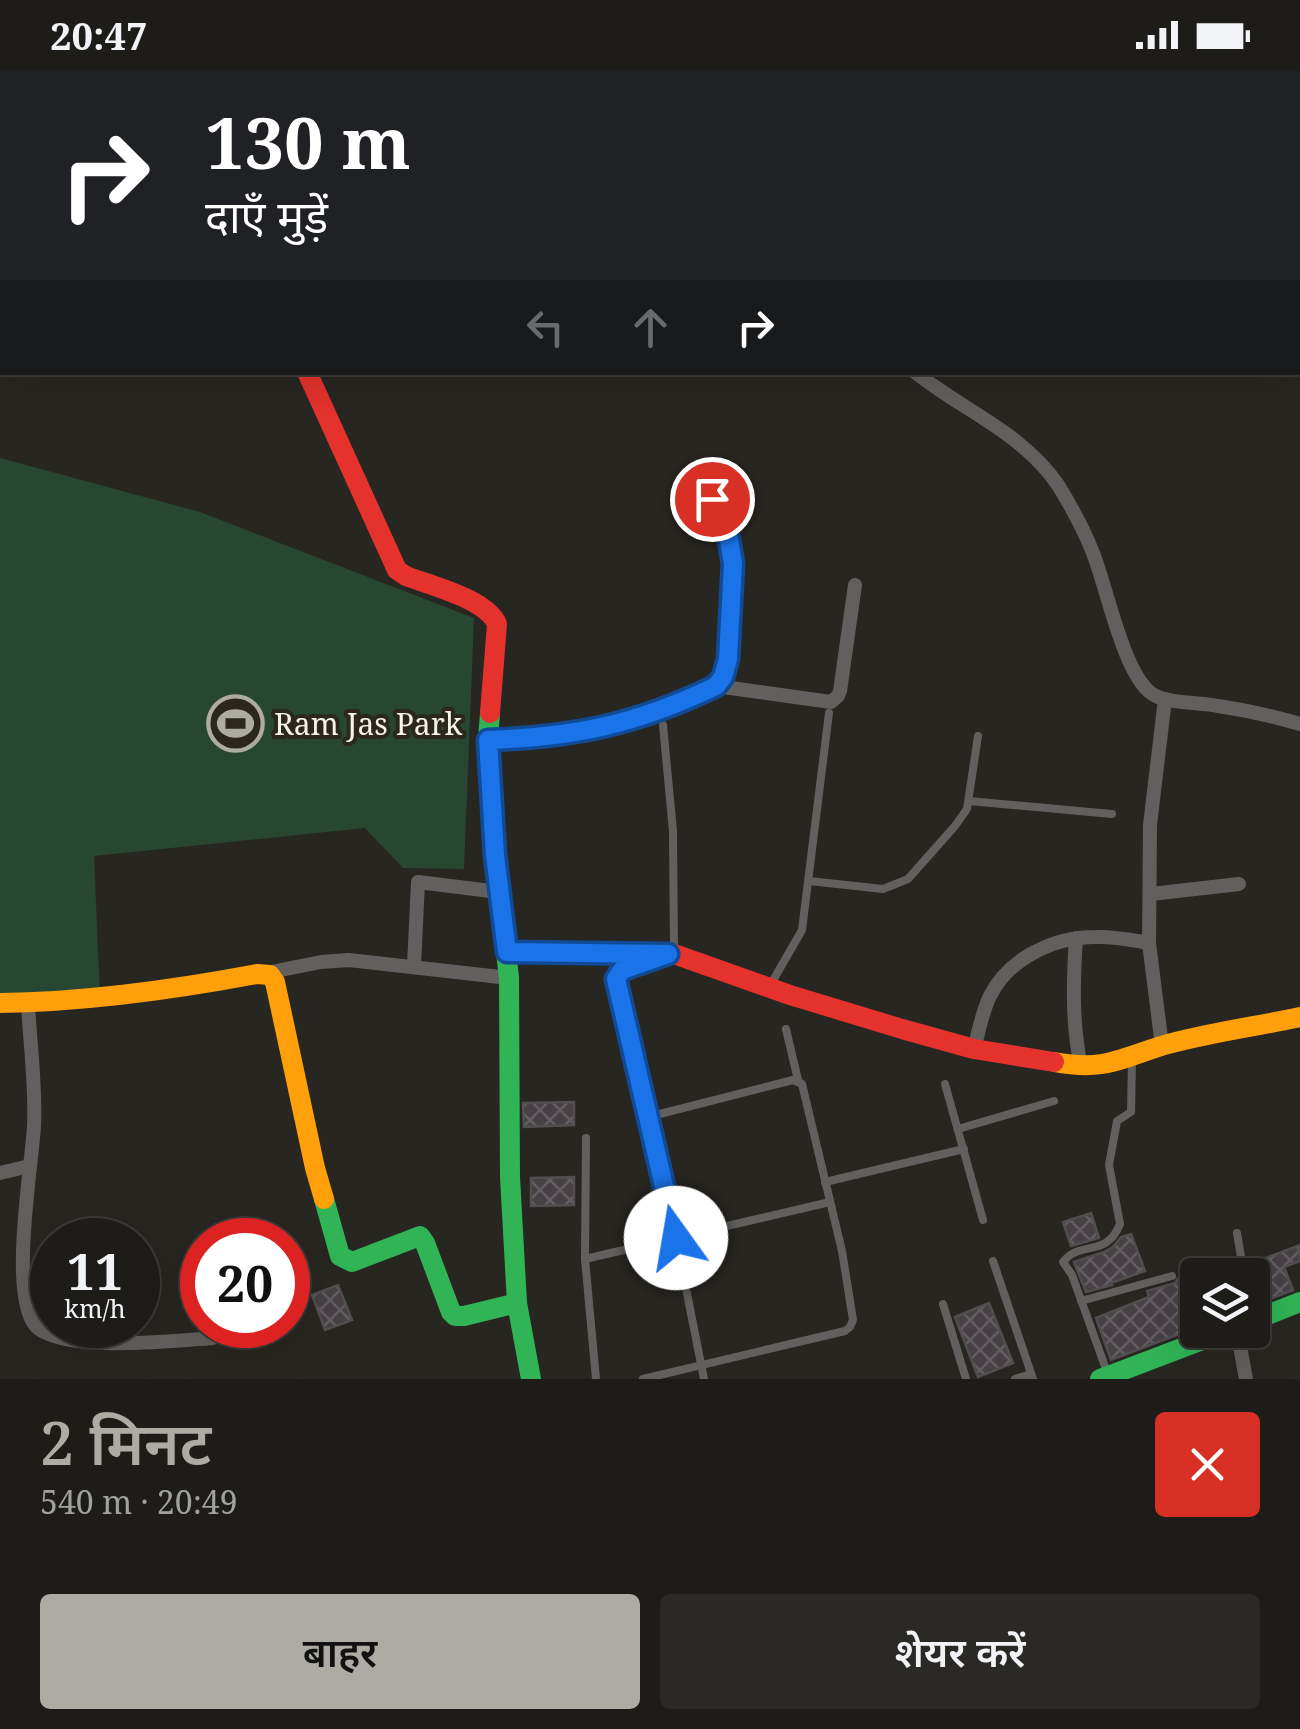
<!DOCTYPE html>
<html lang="hi">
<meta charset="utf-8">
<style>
body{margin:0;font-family:"Noto Serif","Noto Sans Devanagari",serif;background:#2b2926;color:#f1f3f6;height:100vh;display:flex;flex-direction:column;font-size:38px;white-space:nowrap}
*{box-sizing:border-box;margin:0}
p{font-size:32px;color:#a1a1a2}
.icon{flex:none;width:55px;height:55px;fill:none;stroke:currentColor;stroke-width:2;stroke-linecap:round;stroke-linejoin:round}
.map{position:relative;height:1309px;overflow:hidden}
.panel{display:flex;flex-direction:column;background:#1e1c19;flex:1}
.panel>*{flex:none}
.guide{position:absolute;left:0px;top:0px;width:1300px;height:305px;box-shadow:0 10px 40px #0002,0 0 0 2px #3c3a38;background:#202124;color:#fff;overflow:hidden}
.controls{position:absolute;left:1180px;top:1188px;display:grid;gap:20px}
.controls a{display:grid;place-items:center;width:90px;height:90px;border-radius:10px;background:#1e1c19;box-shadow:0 10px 40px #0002,0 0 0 2px #3c3a38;font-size:50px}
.speed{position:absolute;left:30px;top:1148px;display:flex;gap:20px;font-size:50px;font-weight:700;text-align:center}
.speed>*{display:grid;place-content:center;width:130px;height:130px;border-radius:50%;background:#1e1c19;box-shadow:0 10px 40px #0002,0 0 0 2px #3c3a38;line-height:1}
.speed small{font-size:25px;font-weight:400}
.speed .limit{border:15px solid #d22;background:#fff;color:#111}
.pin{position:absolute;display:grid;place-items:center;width:85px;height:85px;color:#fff;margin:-42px;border:5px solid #fff;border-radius:50%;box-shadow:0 2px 10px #0007}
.me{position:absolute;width:110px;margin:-55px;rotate:347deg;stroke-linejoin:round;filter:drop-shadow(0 0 8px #0008)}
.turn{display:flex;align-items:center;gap:35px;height:210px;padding:0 40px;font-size:45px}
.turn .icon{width:130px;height:130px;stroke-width:2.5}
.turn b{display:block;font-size:70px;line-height:85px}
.lanes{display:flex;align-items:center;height:95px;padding:0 40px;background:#0003;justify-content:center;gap:50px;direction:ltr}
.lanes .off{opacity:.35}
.round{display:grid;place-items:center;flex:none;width:105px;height:105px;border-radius:10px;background:#2b2926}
.summary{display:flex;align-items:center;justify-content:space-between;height:170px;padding:0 40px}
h1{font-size:60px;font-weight:600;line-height:75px;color:#adaba4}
.action{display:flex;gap:20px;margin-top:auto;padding:20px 40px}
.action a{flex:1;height:115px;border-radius:10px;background:#adaba4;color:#111;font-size:40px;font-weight:600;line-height:115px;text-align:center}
.action a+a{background:#2b2926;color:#f1f3f6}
.status{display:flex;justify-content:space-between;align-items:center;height:70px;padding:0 50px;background:#1e1c19;direction:ltr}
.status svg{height:28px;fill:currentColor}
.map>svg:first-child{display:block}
.pitch{fill:#274733}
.building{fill:url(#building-cross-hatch);stroke:#504e4e;stroke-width:2.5}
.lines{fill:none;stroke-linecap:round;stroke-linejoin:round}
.lane{stroke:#62605e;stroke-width:8}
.street{stroke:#62605e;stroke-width:14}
.fast{stroke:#30b455;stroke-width:20}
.slow{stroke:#ff9f0a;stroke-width:20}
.jam{stroke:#e5322d;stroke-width:20}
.route-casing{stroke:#114b97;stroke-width:25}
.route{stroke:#1a73e8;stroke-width:18}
.labels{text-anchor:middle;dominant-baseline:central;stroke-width:8;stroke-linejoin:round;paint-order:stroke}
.poi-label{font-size:30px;fill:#f4f2eb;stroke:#2b271e;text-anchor:start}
</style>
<div class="status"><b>20:47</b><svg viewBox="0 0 49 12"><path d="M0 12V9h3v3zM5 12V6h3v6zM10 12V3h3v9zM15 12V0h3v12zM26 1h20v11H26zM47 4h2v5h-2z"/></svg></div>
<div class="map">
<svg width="1300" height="1309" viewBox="0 0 1300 1309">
<defs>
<pattern id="building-cross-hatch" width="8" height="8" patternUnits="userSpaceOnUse" patternTransform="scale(2.5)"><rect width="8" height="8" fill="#474145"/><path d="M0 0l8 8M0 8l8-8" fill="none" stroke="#625d60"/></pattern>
</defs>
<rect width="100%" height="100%" fill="#282621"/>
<polygon class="pitch" points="0,388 200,442 474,548 464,799 403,798 365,758 94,786 100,928 0,930"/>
<g class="building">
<polygon points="574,1032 574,1055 524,1057 523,1033"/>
<polygon points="574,1107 574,1135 531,1136 531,1108"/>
<polygon points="1091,1143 1099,1168 1071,1176 1063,1152"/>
<polygon points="1131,1164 1145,1201 1111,1213 1112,1215 1086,1222 1074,1192 1104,1182 1113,1177 1121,1167"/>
<polygon points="1300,1175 1300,1191 1284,1197 1293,1220 1257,1234 1252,1223 1250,1194"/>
<polygon points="1186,1205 1198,1235 1198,1257 1111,1290 1096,1248 1149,1227 1147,1221 1175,1213 1179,1207"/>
<polygon points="338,1215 352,1250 325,1260 312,1225"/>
<polygon points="989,1233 1013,1293 978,1307 955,1247"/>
</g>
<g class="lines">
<g class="lane">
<polyline points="1146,2 1149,0"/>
<polyline points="663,655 673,761 674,880"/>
<polyline points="969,731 1112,744"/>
<polyline points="809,811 883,819 908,809 955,756 967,739 978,666"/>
<polyline points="645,892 622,900 616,909 676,1168 704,1309"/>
<polyline points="771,914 802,860 829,643"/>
<polyline points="786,959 798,1010"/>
<polyline points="945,1014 983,1150"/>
<polyline points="958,1059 1054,1031"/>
<polyline points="825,1112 964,1079"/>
<polyline points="1237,1163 1244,1205"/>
<polyline points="585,1189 586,1068"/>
<polyline points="993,1191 1033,1309"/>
<polyline points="1081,1231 1172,1206"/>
<polyline points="943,1234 966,1309"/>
<path d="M1107,1302L1072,1205L1063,1192C1081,1169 1106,1189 1120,1154L1109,1095L1117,1051L1131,1042L1132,990"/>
<polyline points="596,1309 585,1189 830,1132"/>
<polyline points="643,1309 845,1261 850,1257 853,1250 842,1181 802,1014 793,1010 648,1047"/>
<polyline points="1015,1309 1031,1304"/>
</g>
<g class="street">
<polyline points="6,0 6,2"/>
<polyline points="665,0 665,2"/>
<polyline points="747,0 748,2"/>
<polyline points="832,0 832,2"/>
<polyline points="876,0 883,0"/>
<polyline points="1102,0 1103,2"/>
<polyline points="1114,0 1115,2"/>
<polyline points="382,2 382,0"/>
<polyline points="1298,129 1300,127"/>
<polyline points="1298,174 1300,172"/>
<polyline points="1298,212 1300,214"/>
<path d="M915,302C962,340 1023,363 1058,415C1071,436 1084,460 1093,483C1107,518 1123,602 1151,623C1165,634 1200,632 1218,636C1246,640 1273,646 1300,654"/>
<path d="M703,411C713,429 725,448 730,468C736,491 733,581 725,603C723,608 720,612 716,616"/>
<polyline points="488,670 540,668 595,660 636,649 716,616 831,632 838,626 840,621 855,515"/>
<polyline points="1151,824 1239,814"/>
<path d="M1076,868C1073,912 1072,954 1081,997"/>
<polyline points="414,896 418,812 499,822"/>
<polyline points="266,903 321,892 349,890 509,908"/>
<path d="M28,934C30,974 36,1016 34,1056C32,1096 7,1236 39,1259C72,1282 172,1271 213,1268"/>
<polyline points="1162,976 1149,873 1150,755 1165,629"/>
<path d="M974,979C979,961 982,942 990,926C1009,888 1054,867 1095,867C1113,866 1131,870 1149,873"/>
<polyline points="0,1103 30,1096"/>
<polyline points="1237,1260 1246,1309"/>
</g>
<g class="fast">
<polyline points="490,643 488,670 495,785 509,908 510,1107 517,1233 531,1309"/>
<polyline points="324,1129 340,1186 352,1192 420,1166 425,1173 451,1242 455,1246 464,1246 517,1233"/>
<polyline points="1252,1251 1300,1232"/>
<polyline points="1100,1309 1229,1260"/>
</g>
<g class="slow">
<path d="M0,933C87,932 172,920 257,904L270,905L275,912L315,1098L324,1129"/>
<path d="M1054,992C1103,1001 1117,990 1161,976C1206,963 1254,957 1300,947"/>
</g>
<g class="jam">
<path d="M307,302L397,500L406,506C432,516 486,529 497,554L490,643"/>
<polyline points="507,882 674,884 790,925 902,959 974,979 1054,992"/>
</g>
</g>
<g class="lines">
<defs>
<path id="route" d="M676,1168L616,909L622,900L668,884L507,882L495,785L488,670C576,667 637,654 716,616L723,607L728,589L733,494L727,458L712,429"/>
</defs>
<use href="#route" class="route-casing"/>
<use href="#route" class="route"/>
</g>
<defs>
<symbol id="stadium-ring" viewBox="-11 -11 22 22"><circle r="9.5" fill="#2b271e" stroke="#adaba4" stroke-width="1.5"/><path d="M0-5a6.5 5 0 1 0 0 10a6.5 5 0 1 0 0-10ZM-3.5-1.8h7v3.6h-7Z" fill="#adaba4"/></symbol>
</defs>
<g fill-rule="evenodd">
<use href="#stadium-ring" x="204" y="622" width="63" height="63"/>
</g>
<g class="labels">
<g class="poi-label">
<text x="274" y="653">Ram Jas Park</text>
</g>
</g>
</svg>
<div class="controls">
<a><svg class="icon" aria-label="layers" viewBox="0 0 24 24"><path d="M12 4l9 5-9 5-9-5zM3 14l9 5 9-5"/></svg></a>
</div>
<div class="speed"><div>11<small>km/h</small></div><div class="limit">20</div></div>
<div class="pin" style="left:712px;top:429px;background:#d93025"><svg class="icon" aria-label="arrive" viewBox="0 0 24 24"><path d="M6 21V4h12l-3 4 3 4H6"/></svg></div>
<svg class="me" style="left:676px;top:1168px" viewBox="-20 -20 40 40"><circle r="19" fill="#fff"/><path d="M0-13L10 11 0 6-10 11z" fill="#1a73e8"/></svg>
<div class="guide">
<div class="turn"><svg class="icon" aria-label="right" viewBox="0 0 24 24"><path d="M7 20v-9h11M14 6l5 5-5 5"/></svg><div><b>130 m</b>दाएँ मुड़ें</div></div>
<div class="lanes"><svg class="icon off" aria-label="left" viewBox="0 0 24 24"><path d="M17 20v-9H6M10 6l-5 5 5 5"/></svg><svg class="icon off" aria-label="ahead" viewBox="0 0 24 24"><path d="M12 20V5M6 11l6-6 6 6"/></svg><svg class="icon" aria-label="right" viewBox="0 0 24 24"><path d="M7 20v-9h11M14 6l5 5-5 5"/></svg></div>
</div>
</div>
<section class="panel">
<div class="summary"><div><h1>2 मिनट</h1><p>540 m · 20:49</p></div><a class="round" style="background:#d93025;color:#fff"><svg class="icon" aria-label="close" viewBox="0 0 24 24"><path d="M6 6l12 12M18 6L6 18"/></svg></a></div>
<div class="action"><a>बाहर</a><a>शेयर करें</a></div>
</section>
